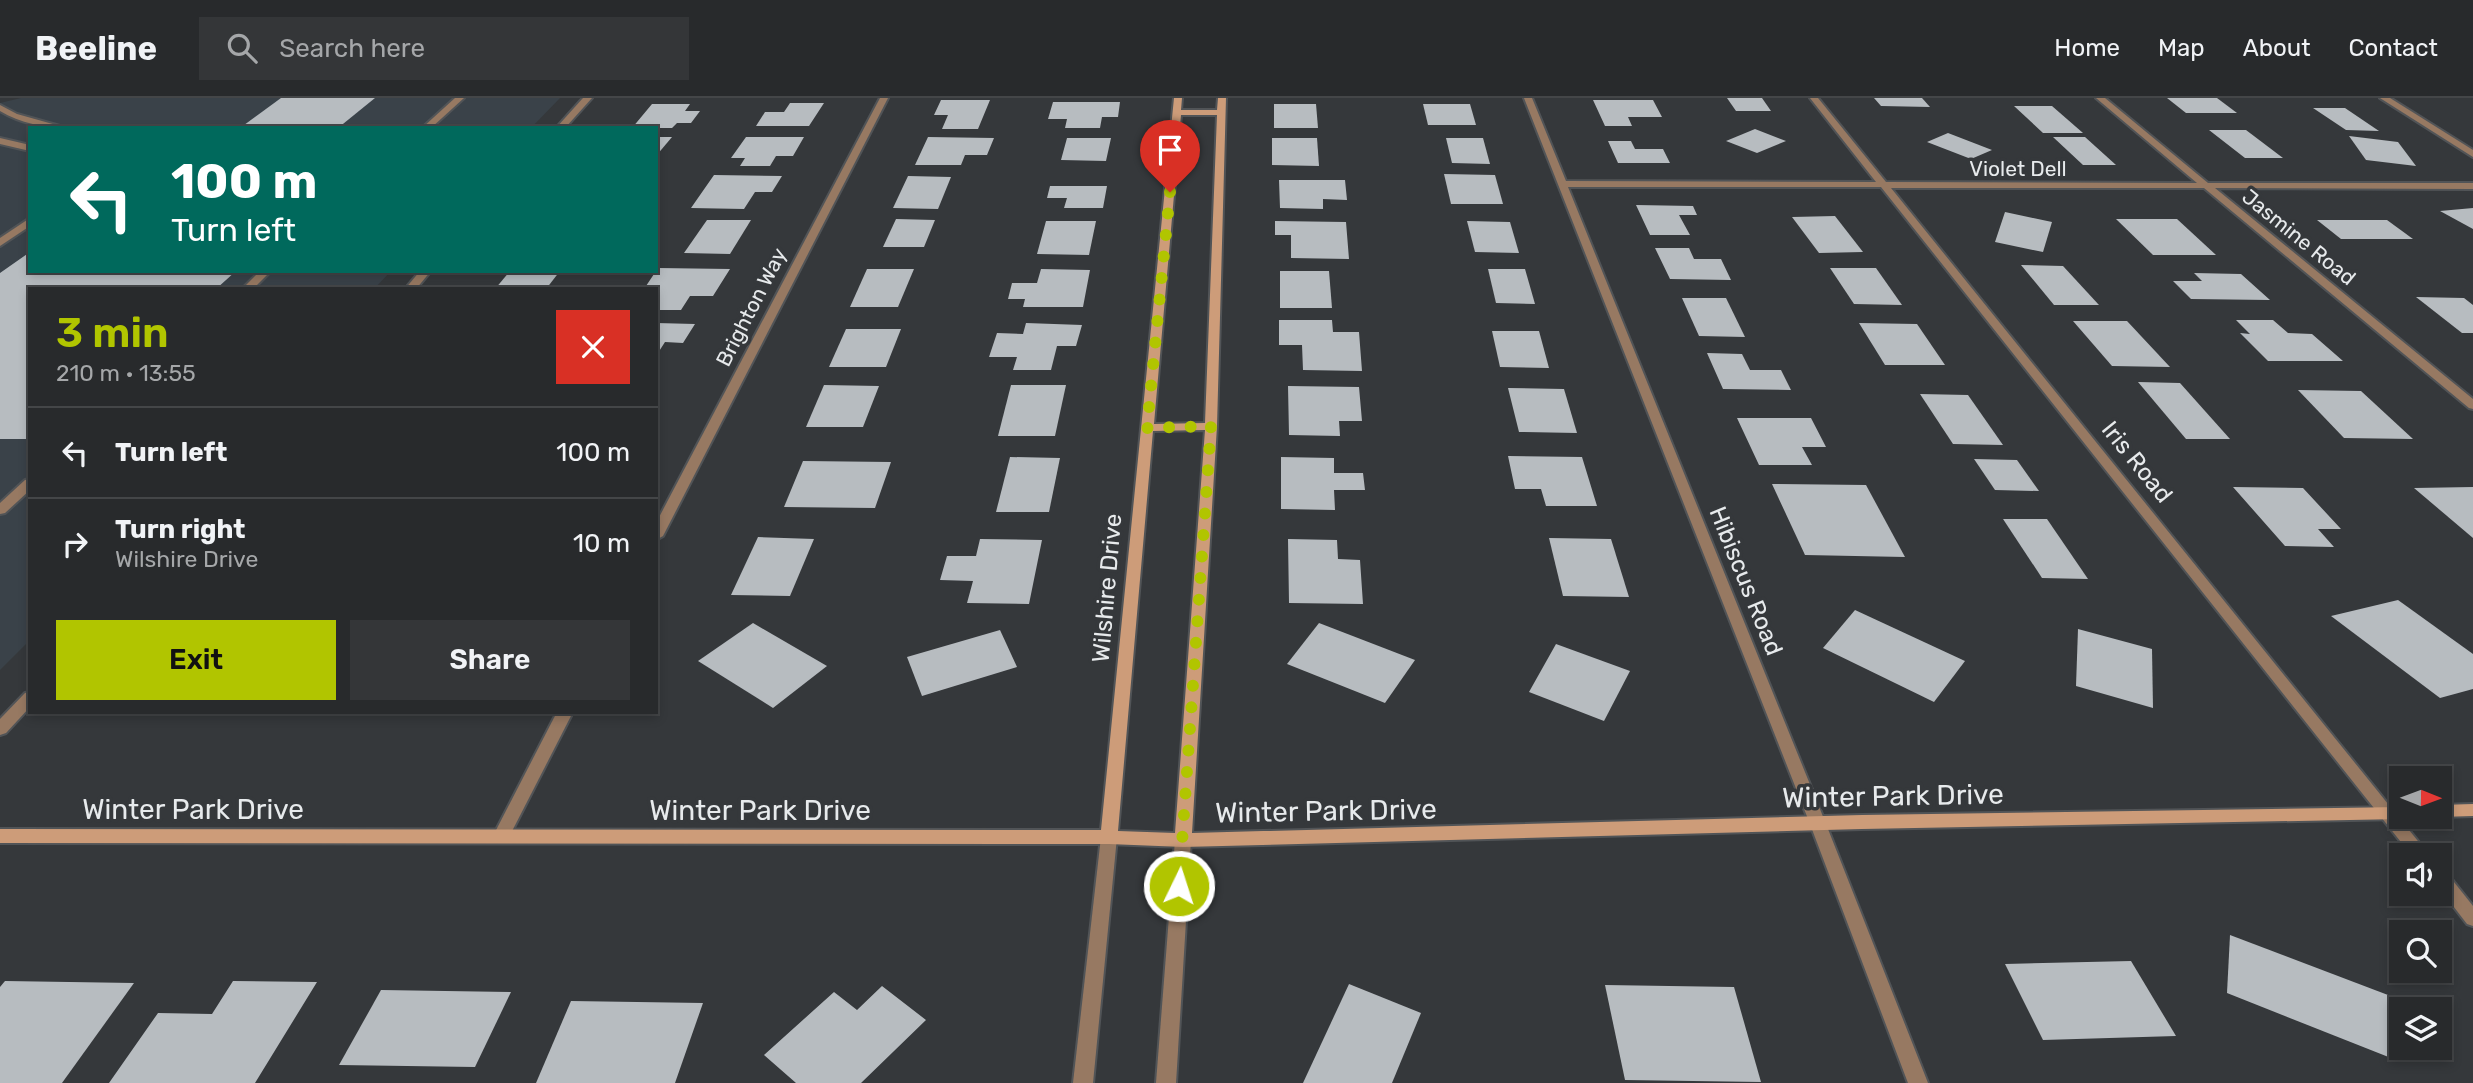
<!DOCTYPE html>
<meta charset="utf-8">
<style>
body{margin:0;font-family:Rubik,sans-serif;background:#343638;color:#f1f3f6;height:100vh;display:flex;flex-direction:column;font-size:26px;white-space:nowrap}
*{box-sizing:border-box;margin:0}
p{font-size:23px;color:#a5a7a9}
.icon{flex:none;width:38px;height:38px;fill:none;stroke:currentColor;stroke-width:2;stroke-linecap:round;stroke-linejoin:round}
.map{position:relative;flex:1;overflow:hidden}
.drawer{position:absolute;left:28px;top:189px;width:630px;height:427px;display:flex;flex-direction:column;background:#282a2c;border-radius:0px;box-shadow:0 4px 10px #0003,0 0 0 2px #444648}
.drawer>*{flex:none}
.hud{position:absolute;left:28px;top:28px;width:630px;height:147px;border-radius:0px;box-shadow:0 4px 10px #0003,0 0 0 2px #444648;background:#00695c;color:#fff;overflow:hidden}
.needle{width:46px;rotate:91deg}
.tools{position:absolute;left:2389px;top:668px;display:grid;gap:14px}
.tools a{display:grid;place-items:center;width:63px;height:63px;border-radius:0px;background:#282a2c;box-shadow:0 4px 10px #0003,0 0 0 2px #444648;font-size:35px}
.pin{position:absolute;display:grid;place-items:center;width:60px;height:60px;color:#fff;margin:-72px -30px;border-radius:50% 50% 50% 0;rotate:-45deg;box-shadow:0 0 7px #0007}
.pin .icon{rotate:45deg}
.me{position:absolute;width:77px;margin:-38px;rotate:4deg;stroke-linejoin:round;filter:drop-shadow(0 0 5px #0008)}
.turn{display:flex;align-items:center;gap:24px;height:147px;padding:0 28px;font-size:32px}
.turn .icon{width:91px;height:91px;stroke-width:2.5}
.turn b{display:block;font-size:49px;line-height:60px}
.round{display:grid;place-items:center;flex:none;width:74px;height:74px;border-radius:0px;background:#343638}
.summary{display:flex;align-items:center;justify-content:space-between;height:119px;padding:0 28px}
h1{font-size:42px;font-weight:600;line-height:52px;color:#b1c500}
.primary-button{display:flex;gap:14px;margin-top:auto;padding:14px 28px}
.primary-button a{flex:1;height:80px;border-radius:0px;background:#b1c500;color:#111;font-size:28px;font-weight:600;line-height:80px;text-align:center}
.primary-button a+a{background:#343638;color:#f1f3f6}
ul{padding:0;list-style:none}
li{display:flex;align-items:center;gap:21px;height:91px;padding:0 28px;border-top:2px solid #444648}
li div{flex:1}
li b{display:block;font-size:26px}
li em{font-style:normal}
header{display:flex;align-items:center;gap:42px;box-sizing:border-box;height:98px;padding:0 35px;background:#282a2c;border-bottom:2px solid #444648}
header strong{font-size:33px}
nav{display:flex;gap:38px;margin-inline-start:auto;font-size:24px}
.search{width:490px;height:63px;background:#343638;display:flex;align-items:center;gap:18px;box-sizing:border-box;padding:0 24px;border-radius:0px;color:#a5a7a9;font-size:26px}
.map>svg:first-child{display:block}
.built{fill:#3a4249}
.building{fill:#b7bcc0}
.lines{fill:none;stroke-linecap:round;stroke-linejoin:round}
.lane-casing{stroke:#515457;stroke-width:4}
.street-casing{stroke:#515457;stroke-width:4}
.secondary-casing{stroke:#515457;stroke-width:4}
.lane{fill:#977962;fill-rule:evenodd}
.street{fill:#977962;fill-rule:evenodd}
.secondary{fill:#cd9c79;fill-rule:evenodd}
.route{stroke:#b1c500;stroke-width:12;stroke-dasharray:0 21.6}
.labels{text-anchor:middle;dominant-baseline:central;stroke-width:7;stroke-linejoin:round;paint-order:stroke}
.far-street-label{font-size:21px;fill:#e7eaec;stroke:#35383b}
.street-label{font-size:24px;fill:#e7eaec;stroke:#35383b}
.near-street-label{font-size:28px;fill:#e7eaec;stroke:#35383b}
</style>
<header>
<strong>Beeline</strong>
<div class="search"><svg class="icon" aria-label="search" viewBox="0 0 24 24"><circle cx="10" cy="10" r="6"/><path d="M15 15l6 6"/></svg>Search here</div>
<nav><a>Home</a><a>Map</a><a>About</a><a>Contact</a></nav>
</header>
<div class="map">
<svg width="2473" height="985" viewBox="0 0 2473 985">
<rect width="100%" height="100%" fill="#35383b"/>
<polygon class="built" points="21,0 560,0 531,30 30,30 30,173 391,173 374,191 30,191 30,542 0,572 0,5"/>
<g class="building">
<polygon points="281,0 375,0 338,30 240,30"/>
<polygon points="1727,0 1762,0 1771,13 1736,13"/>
<polygon points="1874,0 1922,0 1930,9 1881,8"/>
<polygon points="2167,0 2217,0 2237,15 2186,15"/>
<polygon points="941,2 990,2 978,31 942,31 948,17 934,17"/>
<polygon points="1593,2 1653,2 1662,19 1628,19 1632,28 1605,28"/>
<polygon points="1053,4 1120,4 1118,19 1102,19 1100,30 1065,30 1067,21 1048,21"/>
<polygon points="790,5 824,5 809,28 756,28 765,14 784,14"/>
<polygon points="652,6 690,6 685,13 700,13 691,25 677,25 672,30 632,30"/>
<polygon points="1274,6 1316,6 1318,30 1274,30"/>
<polygon points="1423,6 1470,6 1476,27 1428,27"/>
<polygon points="2014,8 2052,8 2083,35 2043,35"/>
<polygon points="2313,10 2345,10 2379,33 2346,32"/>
<polygon points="1755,31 1786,43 1757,55 1726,43"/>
<polygon points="2209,32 2246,32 2283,60 2245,60"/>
<polygon points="1948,35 1992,52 1971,61 1927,44"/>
<polygon points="2349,38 2398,44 2416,68 2366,62"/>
<polygon points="656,39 672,39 656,58"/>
<polygon points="746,39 804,39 793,58 776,58 770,68 740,68 745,60 731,60"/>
<polygon points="928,39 994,40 987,57 965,57 961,67 915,67"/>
<polygon points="2053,39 2085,39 2116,67 2083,67"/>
<polygon points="1067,40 1111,40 1106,63 1061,62"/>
<polygon points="1272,40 1317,40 1319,68 1272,67"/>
<polygon points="1446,40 1483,40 1490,66 1452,65"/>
<polygon points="1608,43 1631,43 1635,51 1663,51 1670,65 1618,65"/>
<polygon points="1444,76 1495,77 1503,106 1451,106"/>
<polygon points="714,77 782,78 772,94 755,94 744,111 691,110"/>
<polygon points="908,78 951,79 938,111 893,110"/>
<polygon points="1279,82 1345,82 1347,102 1323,101 1323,111 1280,110"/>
<polygon points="1050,88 1107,88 1103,110 1064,110 1067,100 1047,100"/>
<polygon points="1636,107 1693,108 1697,117 1679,117 1690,137 1650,137"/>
<polygon points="2473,110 2473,131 2440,113"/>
<polygon points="2005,114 2052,124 2043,154 1995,144"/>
<polygon points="1835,118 1863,154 1819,155 1792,119"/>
<polygon points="896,121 935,122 924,149 883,149"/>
<polygon points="2116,121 2177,121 2216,157 2153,157"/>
<polygon points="707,122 751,122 730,156 684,155"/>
<polygon points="2317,122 2387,122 2413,141 2341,141"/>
<polygon points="1046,123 1096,123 1089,157 1037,156"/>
<polygon points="1275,123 1346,124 1349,161 1291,160 1291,137 1275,137"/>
<polygon points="1467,123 1510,124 1519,155 1475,154"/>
<polygon points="1655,150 1689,150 1694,161 1721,161 1731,182 1670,181"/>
<polygon points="30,154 30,173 236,173 216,191 30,191 30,341 0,341 0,175"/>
<polygon points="2021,167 2063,168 2099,207 2054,207"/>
<polygon points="658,170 730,171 713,198 690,198 681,212 656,212 656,191 644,191"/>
<polygon points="1830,170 1876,170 1902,207 1854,206"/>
<polygon points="867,171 914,171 898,209 850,209"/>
<polygon points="1041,171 1090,172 1083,209 1023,209 1025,201 1008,201 1012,185 1037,185"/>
<polygon points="1488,171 1525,171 1535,206 1496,205"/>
<polygon points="510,173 560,173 546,191 495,191"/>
<polygon points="1280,173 1329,173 1332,210 1280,210"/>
<polygon points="2194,175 2241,176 2270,202 2191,201 2173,183 2202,183"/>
<polygon points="2416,199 2464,200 2473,207 2473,235 2462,235"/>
<polygon points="1682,200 1726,200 1745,239 1699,238"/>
<polygon points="1279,222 1332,222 1333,234 1359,234 1362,273 1303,272 1302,247 1279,247"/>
<polygon points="2236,222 2273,222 2288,235 2312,236 2343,263 2268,263 2240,235 2250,236"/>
<polygon points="2073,223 2127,223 2170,269 2112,268"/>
<polygon points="656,225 695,226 683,245 665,244 656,258"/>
<polygon points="1026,225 1082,227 1076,248 1057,248 1051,272 1013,272 1017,259 989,259 997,235 1023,236"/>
<polygon points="1859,225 1917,226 1945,267 1885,267"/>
<polygon points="846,231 901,231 886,269 829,269"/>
<polygon points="1492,233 1539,233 1549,270 1500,269"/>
<polygon points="1707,255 1742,256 1750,272 1781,272 1791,292 1723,291"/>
<polygon points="2138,284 2180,285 2230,341 2186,341"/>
<polygon points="824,287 879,288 863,329 806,329"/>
<polygon points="1011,287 1066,287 1055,338 998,338"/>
<polygon points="1288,288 1359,289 1362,323 1339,323 1340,338 1289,337"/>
<polygon points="1508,290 1564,291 1577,335 1519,334"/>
<polygon points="2298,292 2361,293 2413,341 2344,340"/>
<polygon points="1920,296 1968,297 2003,347 1953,346"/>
<polygon points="1737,320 1811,320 1826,349 1802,349 1812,367 1759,367"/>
<polygon points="1508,358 1582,359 1597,408 1546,408 1541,391 1515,391"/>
<polygon points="1010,359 1060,360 1049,414 996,414"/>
<polygon points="1281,359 1334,360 1334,375 1363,375 1365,392 1334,392 1335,412 1281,411"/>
<polygon points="1974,361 2017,362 2039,393 1995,392"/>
<polygon points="803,363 891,364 875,410 784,409"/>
<polygon points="1772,386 1866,387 1905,459 1805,457"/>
<polygon points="2233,389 2303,390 2341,431 2318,431 2334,449 2285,448"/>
<polygon points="2473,389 2473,440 2414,390"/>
<polygon points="2003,421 2047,421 2088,481 2042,480"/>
<polygon points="758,439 814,441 790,498 731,497"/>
<polygon points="1549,440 1611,441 1629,499 1563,498"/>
<polygon points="980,441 1042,442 1029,506 967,505 973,483 940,482 947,458 976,458"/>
<polygon points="1288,441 1337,442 1338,461 1360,462 1363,506 1289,505"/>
<polygon points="2398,502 2473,556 2473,591 2440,600 2331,518"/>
<polygon points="1855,512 1965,563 1934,604 1823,550"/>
<polygon points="753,525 827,568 773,610 698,563"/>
<polygon points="1319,525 1415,562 1385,605 1287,566"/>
<polygon points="2078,531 2152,551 2153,610 2076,588"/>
<polygon points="1000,532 1017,569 922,598 907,559"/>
<polygon points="1556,546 1630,573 1604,623 1529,594"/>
<polygon points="2230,837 2388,897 2391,960 2227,895"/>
<polygon points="2131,863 2176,938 2043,942 2005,866"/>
<polygon points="5,883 134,885 62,985 0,985 0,889"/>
<polygon points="233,883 317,884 255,985 109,985 158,915 212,916"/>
<polygon points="1349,886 1421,915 1392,985 1303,985"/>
<polygon points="1605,887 1734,889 1761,984 1625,982"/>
<polygon points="882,888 926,922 861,985 796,985 764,957 834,894 857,912"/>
<polygon points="381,892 511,894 475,969 339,967"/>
<polygon points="571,903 703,905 675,985 536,985"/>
</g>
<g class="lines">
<defs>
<g id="lane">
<polygon points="455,0 464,0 431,30 422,30"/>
<path d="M0,7L17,16L67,30C45,30 20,25 0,13Z"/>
<polygon points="0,40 30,47 30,53 0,46"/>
<polygon points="30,120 30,128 0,148 0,140"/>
<polygon points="260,173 271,173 253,191 242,191"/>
<polygon points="30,381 30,392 5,415 0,416 0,405 25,382"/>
</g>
<g id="street">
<polygon points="583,0 592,0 565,30 556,30"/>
<polygon points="880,0 888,0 663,438 656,442 656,425"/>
<polygon points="1524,0 1532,0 1566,83 1876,84 1810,0 1818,0 1886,84 2197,85 2096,0 2105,0 2208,85 2473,85 2473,91 2215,90 2473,301 2473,311 2469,310 2204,90 1891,90 2430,758 2412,758 1881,89 1568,89 1826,726 1928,985 1908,985 1810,726"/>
<polygon points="2380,0 2390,0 2473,52 2473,59"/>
<polygon points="420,173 431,173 416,191 405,191"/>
<polygon points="30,594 30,609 6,635 0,637 0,621 25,595"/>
<polygon points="557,614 573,614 507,743 501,745 495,743 493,738"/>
<polygon points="1109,732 1115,734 1117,739 1093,985 1073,985 1101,739 1103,734"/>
<polygon points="1183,735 1189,737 1191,742 1176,985 1156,985 1175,742 1177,737"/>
<polygon points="2440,772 2446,774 2473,808 2473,828 2467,826 2440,791"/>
</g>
<g id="secondary">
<path d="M1174,0H1182L1181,12H1217L1218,0H1226L1217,328L1192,735L1862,717L2401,709V719L2407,720L2401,721L1862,731L1183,749L1109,746L0,745V731L1101,732ZM1181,17H1217L1205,325L1154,326ZM1205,332L1175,735L1118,733L1153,333Z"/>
<polygon points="2473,706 2473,718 2440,719 2439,719 2440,707"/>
</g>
</defs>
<use href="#lane" class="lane-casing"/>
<use href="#street" class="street-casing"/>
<use href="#secondary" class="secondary-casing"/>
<use href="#lane" class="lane"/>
<use href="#street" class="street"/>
<use href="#secondary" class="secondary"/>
</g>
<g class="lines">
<polyline class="route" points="1170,94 1147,330 1211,328 1179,788"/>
</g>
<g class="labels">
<g class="far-street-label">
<text x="2018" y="70">Violet Dell</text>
<text transform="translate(2299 139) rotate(39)">Jasmine Road</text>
<text transform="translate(751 209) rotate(-63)">Brighton Way</text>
</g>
<g class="street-label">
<text transform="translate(2137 364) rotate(51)">Iris Road</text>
<text transform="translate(1746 483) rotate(68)">Hibiscus Road</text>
<text transform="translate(1107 490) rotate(-85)">Wilshire Drive</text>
</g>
<g class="near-street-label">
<text transform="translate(1893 698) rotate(-1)">Winter Park Drive</text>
<text x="193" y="711">Winter Park Drive</text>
<text x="760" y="712">Winter Park Drive</text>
<text transform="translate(1326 713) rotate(-1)">Winter Park Drive</text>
</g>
</g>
</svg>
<div class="tools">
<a><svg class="needle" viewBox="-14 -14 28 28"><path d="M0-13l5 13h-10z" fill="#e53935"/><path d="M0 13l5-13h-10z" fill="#a5a7a9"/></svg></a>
<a><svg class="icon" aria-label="sound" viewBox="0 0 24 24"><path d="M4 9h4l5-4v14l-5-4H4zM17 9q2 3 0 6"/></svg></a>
<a><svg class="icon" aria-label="search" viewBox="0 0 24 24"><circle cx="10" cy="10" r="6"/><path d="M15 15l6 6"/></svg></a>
<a><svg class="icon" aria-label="layers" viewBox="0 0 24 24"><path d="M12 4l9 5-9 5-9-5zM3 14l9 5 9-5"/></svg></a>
</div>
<div class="pin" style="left:1170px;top:94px;background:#d93025"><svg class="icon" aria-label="arrive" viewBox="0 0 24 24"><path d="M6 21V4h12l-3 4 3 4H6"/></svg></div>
<svg class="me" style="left:1179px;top:788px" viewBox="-20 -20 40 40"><circle r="17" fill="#b1c500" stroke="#fff" stroke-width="3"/><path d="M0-11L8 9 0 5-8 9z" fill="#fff"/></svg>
<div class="hud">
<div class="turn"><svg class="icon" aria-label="left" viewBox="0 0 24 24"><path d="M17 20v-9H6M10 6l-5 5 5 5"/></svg><div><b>100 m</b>Turn left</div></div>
</div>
<section class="drawer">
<div class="summary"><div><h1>3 min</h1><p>210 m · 13:55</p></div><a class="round" style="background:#d93025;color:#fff"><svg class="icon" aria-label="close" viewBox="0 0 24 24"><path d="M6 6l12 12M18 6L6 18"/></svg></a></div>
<ul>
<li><svg class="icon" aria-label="left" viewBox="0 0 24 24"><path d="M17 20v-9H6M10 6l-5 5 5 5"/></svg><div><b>Turn left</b></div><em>100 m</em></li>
<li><svg class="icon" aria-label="right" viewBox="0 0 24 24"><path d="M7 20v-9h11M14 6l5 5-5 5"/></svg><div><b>Turn right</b><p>Wilshire Drive</p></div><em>10 m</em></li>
</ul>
<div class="primary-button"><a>Exit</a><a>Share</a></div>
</section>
</div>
